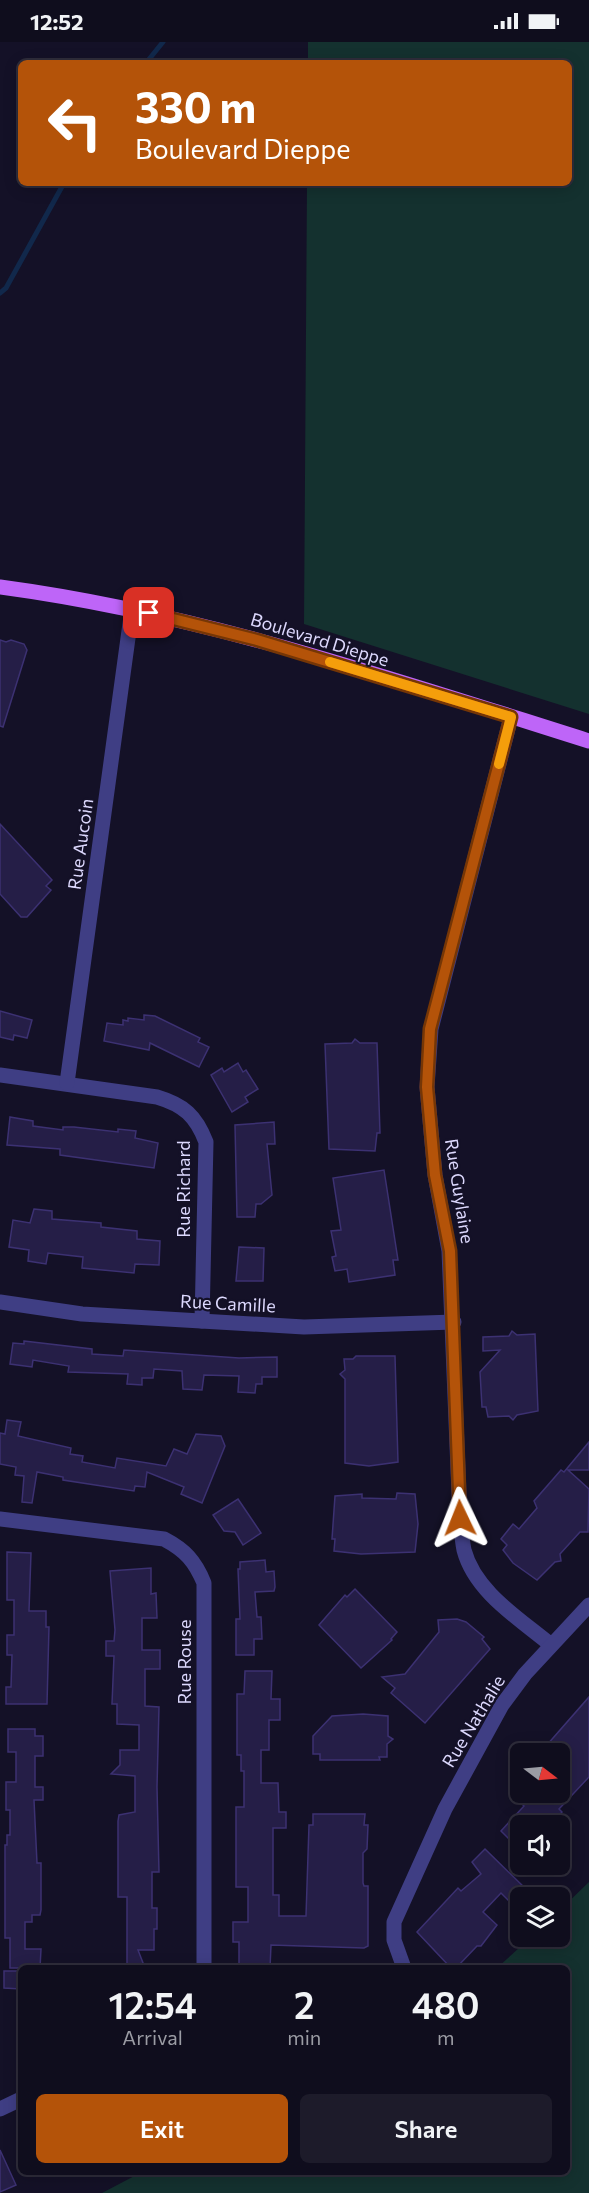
<!DOCTYPE html>
<style>
body{margin:0;font-family:Commissioner,sans-serif;background:#1d1b2a;color:#f1f3f6;height:100vh;display:flex;flex-direction:column;font-size:22px;white-space:nowrap}
*{box-sizing:border-box;margin:0}
p{font-size:20px;color:#9b9ca4}
.icon{flex:none;width:33px;height:33px;fill:none;stroke:currentColor;stroke-width:2;stroke-linecap:round;stroke-linejoin:round}
.map{position:relative;flex:1;overflow:hidden}
.sheet{position:absolute;left:18px;top:1923px;width:552px;height:210px;display:flex;flex-direction:column;background:#0f0d1d;border-radius:9px;box-shadow:0 3px 15px #0003,0 0 0 2px #2f2d3b}
.sheet>*{flex:none}
.banner{position:absolute;left:18px;top:18px;width:554px;height:126px;border-radius:9px;box-shadow:0 3px 15px #0003,0 0 0 2px #2f2d3b;background:#b45309;color:#fff;overflow:hidden}
.needle{width:39px;rotate:106deg}
.buttons{position:absolute;left:510px;top:1701px;display:grid;gap:12px}
.buttons a{display:grid;place-items:center;width:60px;height:60px;border-radius:9px;background:#0f0d1d;box-shadow:0 3px 15px #0003,0 0 0 2px #2f2d3b;font-size:30px}
.pin{position:absolute;display:grid;place-items:center;width:51px;height:51px;color:#fff;margin:-26px;border-radius:12px;box-shadow:0 3px 9px #0006}
.me{position:absolute;width:66px;margin:-33px;rotate:358deg;stroke-linejoin:round;filter:drop-shadow(0 0 4px #0008)}
.turn{display:flex;align-items:center;gap:21px;height:126px;padding:0 18px;font-size:27px}
.turn .icon{width:78px;height:78px;stroke-width:2.5}
.turn b{display:block;font-size:42px;line-height:51px}
.eta{display:flex;justify-content:space-evenly;align-items:center;height:102px;text-align:center}
.eta b{font-size:36px;font-weight:600;line-height:42px}
.button{display:flex;gap:12px;margin-top:auto;padding:12px 18px}
.button a{flex:1;height:69px;border-radius:9px;background:#b45309;color:#fff;font-size:24px;font-weight:600;line-height:69px;text-align:center}
.button a+a{background:#1d1b2a;color:#f1f3f6}
.status{display:flex;justify-content:space-between;align-items:center;height:42px;padding:0 30px;background:#0f0d1d;direction:ltr}
.status svg{height:16px;fill:currentColor}
.map>svg:first-child{display:block}
.green{fill:#14312f}
.lines{fill:none;stroke-linecap:round;stroke-linejoin:round}
.stream{stroke:#11284b;stroke-width:5}
.building{fill:#251e47;stroke:#3c3172;stroke-width:1.5}
.minor{stroke:#3f3e84;stroke-width:15}
.major{stroke:#be65f8;stroke-width:15}
.route-casing{stroke:#753606;stroke-width:15}
.route{stroke:#b45309;stroke-width:10}
.slow{stroke:#f59e0b;stroke-width:10}
.labels{text-anchor:middle;dominant-baseline:central;stroke-width:4.5;stroke-linejoin:round;paint-order:stroke}
.street-label{font-size:18px;fill:#dcd8fd;stroke:#141127}
</style>
<div class="status"><b>12:52</b><svg viewBox="0 0 49 12"><path d="M0 12V9h3v3zM5 12V6h3v6zM10 12V3h3v9zM15 12V0h3v12zM26 1h20v11H26zM47 4h2v5h-2z"/></svg></div>
<div class="map">
<svg width="589" height="2151" viewBox="0 0 589 2151">
<rect width="100%" height="100%" fill="#141127"/>
<g class="green">
<polygon points="308,0 589,0 589,672 304,582 307,141 568,141 568,21 308,21"/>
<polygon points="589,1840 589,2151 102,2151 142,2130 567,2130 567,1926 497,1926 531,1895 560,1894 560,1868"/>
</g>
<g class="lines">
<g class="stream">
<polyline points="146,21 163,0"/>
<polyline points="0,251 6,246 64,141"/>
</g>
</g>
<g class="building">
<polygon points="0,598 6,600 11,598 24,602 27,608 3,685 0,684"/>
<polygon points="0,782 52,838 46,844 51,848 27,875 21,875 0,852"/>
<polygon points="0,969 32,978 27,996 14,993 13,998 0,995"/>
<polygon points="144,973 155,974 200,996 198,1000 209,1005 199,1025 150,1001 149,1008 104,999 107,981 123,983 123,978 128,979 128,976 144,978"/>
<polygon points="355,997 360,1001 377,1001 380,1091 377,1091 375,1109 329,1107 325,1002 352,1001"/>
<polygon points="238,1021 243,1030 246,1028 258,1047 245,1055 248,1060 232,1070 211,1033 222,1026 224,1030"/>
<polygon points="10,1075 33,1079 33,1084 63,1088 63,1085 74,1085 118,1090 118,1087 136,1089 135,1096 158,1101 154,1126 60,1113 60,1107 7,1103"/>
<polygon points="274,1080 275,1102 267,1102 272,1153 261,1162 256,1162 255,1175 237,1175 235,1083"/>
<polygon points="384,1128 398,1218 393,1218 395,1233 349,1240 347,1227 335,1229 332,1215 336,1214 331,1189 341,1188 333,1136"/>
<polygon points="34,1167 52,1169 52,1177 101,1181 101,1185 137,1189 137,1197 160,1199 159,1223 135,1222 134,1231 82,1226 83,1215 48,1211 46,1222 28,1219 29,1208 9,1205 13,1178 30,1181"/>
<polygon points="239,1205 264,1206 263,1239 236,1239"/>
<polygon points="512,1289 517,1293 535,1292 538,1369 517,1373 513,1378 509,1374 488,1375 486,1365 482,1365 480,1330 500,1308 483,1309 483,1295 509,1294"/>
<polygon points="24,1299 92,1307 92,1312 123,1314 124,1308 239,1316 277,1315 277,1335 262,1335 262,1342 256,1342 255,1351 238,1350 239,1334 204,1333 202,1348 183,1347 182,1329 154,1327 153,1336 142,1336 142,1343 127,1342 128,1332 68,1330 69,1324 33,1318 32,1325 10,1322 13,1301 24,1302"/>
<polygon points="356,1314 395,1314 398,1420 369,1424 345,1421 345,1337 340,1332 345,1328 344,1317 353,1317"/>
<polygon points="7,1378 21,1380 18,1394 71,1406 70,1412 83,1414 82,1420 115,1426 117,1416 166,1424 174,1407 187,1412 196,1392 221,1394 225,1404 202,1461 181,1452 184,1445 147,1430 145,1445 135,1444 134,1449 63,1438 63,1435 37,1430 32,1461 22,1460 24,1434 15,1433 16,1425 0,1422 0,1391 5,1392"/>
<polygon points="589,1400 589,1428 568,1428 589,1447 588,1490 580,1490 560,1512 561,1519 555,1520 537,1538 513,1521 503,1508 507,1503 501,1497 513,1482 519,1487 537,1466 534,1459 561,1428 564,1430"/>
<polygon points="397,1451 415,1452 418,1482 415,1510 361,1512 334,1509 335,1497 332,1497 335,1454 362,1452 362,1456 396,1457"/>
<polygon points="238,1457 261,1491 243,1503 235,1490 224,1489 213,1473"/>
<polygon points="7,1510 31,1511 29,1569 46,1569 46,1585 49,1585 47,1662 6,1662 6,1645 11,1645 12,1613 7,1613 7,1593 14,1593 14,1558 7,1558"/>
<polygon points="265,1518 266,1530 274,1529 275,1545 274,1549 255,1550 257,1575 261,1575 262,1597 254,1597 254,1613 236,1613 236,1577 240,1577 238,1527 240,1527 240,1520"/>
<polygon points="151,1526 151,1552 156,1551 157,1576 142,1576 142,1608 160,1608 160,1627 145,1627 145,1664 159,1665 157,1745 159,1830 152,1830 152,1866 157,1866 157,1887 154,1887 154,1908 138,1908 145,1926 127,1926 127,1855 118,1855 118,1779 119,1773 135,1770 135,1734 111,1732 120,1723 120,1708 139,1708 139,1683 117,1682 117,1662 112,1662 114,1614 106,1614 106,1599 114,1599 115,1588 110,1529"/>
<polygon points="355,1547 397,1590 391,1597 392,1598 361,1626 319,1583 345,1553 347,1555"/>
<polygon points="457,1577 466,1580 484,1595 482,1597 490,1607 425,1681 391,1651 395,1646 382,1635 405,1632 439,1590 438,1578"/>
<polygon points="245,1629 272,1629 271,1657 280,1657 280,1678 269,1678 269,1708 261,1708 261,1741 278,1741 279,1770 286,1770 286,1786 273,1786 273,1853 279,1853 279,1874 306,1874 309,1783 313,1783 313,1772 365,1772 364,1783 368,1783 367,1807 363,1811 363,1841 364,1844 368,1844 368,1904 364,1906 271,1903 270,1926 239,1926 239,1900 233,1900 233,1880 248,1880 248,1845 236,1845 236,1765 244,1765 244,1729 241,1729 241,1713 237,1713 237,1652 244,1652"/>
<polygon points="589,1655 589,1735 559,1767 562,1770 551,1783 547,1780 545,1784 520,1784 520,1808 501,1789 524,1764 510,1750 560,1750 560,1712 539,1712"/>
<polygon points="363,1672 388,1674 388,1694 393,1697 387,1702 387,1715 379,1715 380,1718 320,1718 320,1712 313,1712 313,1694 332,1674"/>
<polygon points="8,1687 35,1687 35,1694 43,1694 43,1714 35,1714 35,1745 43,1745 43,1758 34,1758 37,1821 41,1821 41,1868 40,1873 32,1873 32,1880 25,1880 25,1907 41,1907 40,1926 10,1926 10,1896 5,1896 5,1803 7,1803 7,1793 10,1793 10,1768 6,1768 6,1740 16,1740 16,1710 8,1710"/>
<polygon points="485,1807 529,1850 513,1863 501,1851 483,1870 497,1883 481,1904 477,1904 456,1926 451,1926 417,1890 458,1846 461,1849 481,1832 472,1820"/>
<polygon points="4,1929 21,1929 21,1947 4,1946"/>
<polygon points="0,2108 16,2143 0,2150"/>
</g>
<g class="lines">
<g class="minor">
<path d="M511,675L431,987L427,1045L435,1133L449,1209L460,1476C461,1487 462,1498 464,1508C475,1550 520,1577 551,1603"/>
<path d="M0,1033L157,1055C184,1063 196,1074 206,1100L202,1279"/>
<polyline points="67,1041 132,567"/>
<polyline points="0,1260 82,1272 304,1285 454,1280"/>
<path d="M0,1477L164,1497C185,1508 195,1519 204,1541V1926"/>
<polyline points="404,1926 394,1898 394,1880 445,1767 502,1663 525,1632 589,1563"/>
<polyline points="0,2067 21,2057"/>
</g>
<path class="major" d="M0,545C202,572 395,638 589,699"/>
</g>
<g class="lines">
<defs>
<polyline id="route" points="149,571 257,598 511,675 430,987 427,1045 435,1133 450,1209 460,1476"/>
</defs>
<use href="#route" class="route-casing"/>
<use href="#route" class="route"/>
<polyline class="slow" points="330,620 511,675 499,722"/>
</g>
<g class="labels">
<g class="street-label">
<text transform="translate(320 597) rotate(17)">Boulevard Dieppe</text>
<text transform="translate(80 802) rotate(-82)">Rue Aucoin</text>
<text transform="translate(183 1147) rotate(-90)">Rue Richard</text>
<text transform="translate(460 1149) rotate(81)">Rue Guylaine</text>
<text transform="translate(228 1261) rotate(3)">Rue Camille</text>
<text transform="translate(184 1620) rotate(-90)">Rue Rouse</text>
<text transform="translate(473 1679) rotate(-59)">Rue Nathalie</text>
</g>
</g>
</svg>
<div class="buttons">
<a><svg class="needle" viewBox="-14 -14 28 28"><path d="M0-13l5 13h-10z" fill="#e53935"/><path d="M0 13l5-13h-10z" fill="#9b9ca4"/></svg></a>
<a><svg class="icon" aria-label="sound" viewBox="0 0 24 24"><path d="M4 9h4l5-4v14l-5-4H4zM17 9q2 3 0 6"/></svg></a>
<a><svg class="icon" aria-label="layers" viewBox="0 0 24 24"><path d="M12 4l9 5-9 5-9-5zM3 14l9 5 9-5"/></svg></a>
</div>
<div class="pin" style="left:149px;top:571px;background:#d93025"><svg class="icon" aria-label="arrive" viewBox="0 0 24 24"><path d="M6 21V4h12l-3 4 3 4H6"/></svg></div>
<svg class="me" style="left:460px;top:1476px" viewBox="-20 -20 40 40"><path d="M0-17L14 15 0 8-14 15z" fill="#b45309" stroke="#fff" stroke-width="4"/></svg>
<div class="banner">
<div class="turn"><svg class="icon" aria-label="left" viewBox="0 0 24 24"><path d="M17 20v-9H6M10 6l-5 5 5 5"/></svg><div><b>330 m</b>Boulevard Dieppe</div></div>
</div>
<section class="sheet">
<div class="eta">
<div><b>12:54</b><p>Arrival</p></div>
<div><b>2</b><p>min</p></div>
<div><b>480</b><p>m</p></div>
</div>
<div class="button"><a>Exit</a><a>Share</a></div>
</section>
</div>
